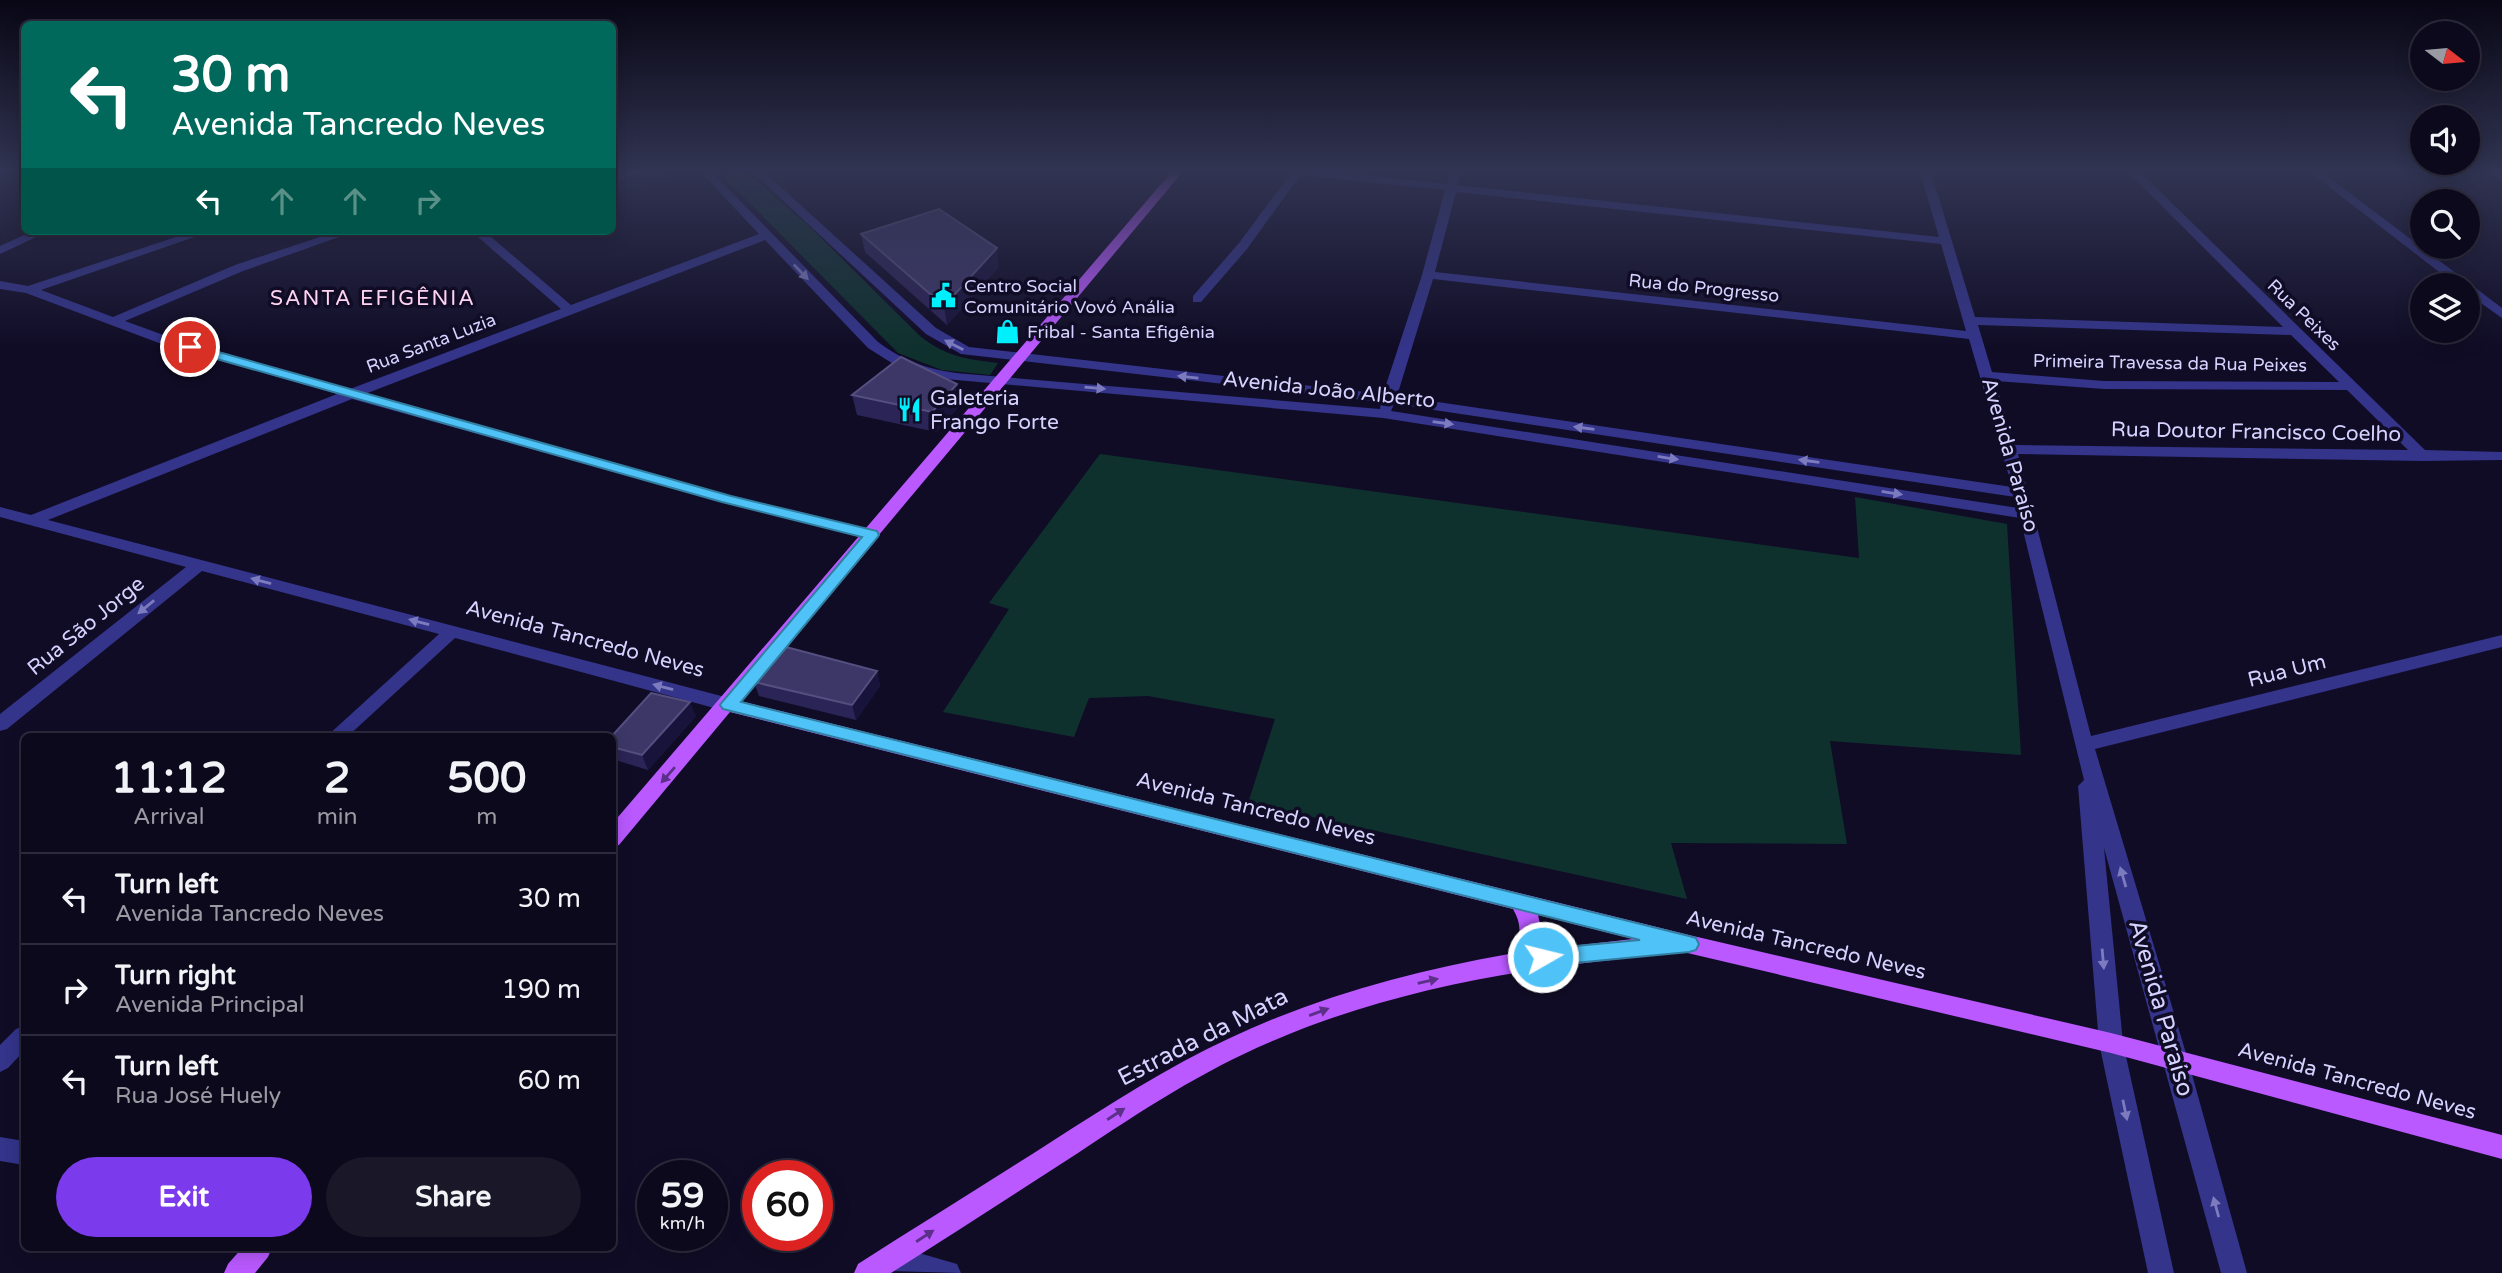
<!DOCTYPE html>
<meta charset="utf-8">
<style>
body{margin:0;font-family:"Varela Round",sans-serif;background:#1a1729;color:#f1f3f6;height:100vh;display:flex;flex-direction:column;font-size:26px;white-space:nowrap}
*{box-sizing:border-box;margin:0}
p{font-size:23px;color:#9a9aa3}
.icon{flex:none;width:38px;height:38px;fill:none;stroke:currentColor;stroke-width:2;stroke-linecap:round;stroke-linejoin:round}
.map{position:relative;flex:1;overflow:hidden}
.panel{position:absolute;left:21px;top:733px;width:595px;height:518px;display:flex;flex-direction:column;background:#0c091c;border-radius:10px;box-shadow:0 4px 18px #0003,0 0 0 2px #2c2a3b}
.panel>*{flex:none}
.hud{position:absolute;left:21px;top:21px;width:595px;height:214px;border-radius:10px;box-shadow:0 4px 18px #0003,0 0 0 2px #2c2a3b;background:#00695c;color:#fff;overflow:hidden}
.needle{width:46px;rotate:106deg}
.tools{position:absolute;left:2410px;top:21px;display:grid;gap:14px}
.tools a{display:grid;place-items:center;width:70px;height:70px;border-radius:50%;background:#0c091c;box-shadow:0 4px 18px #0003,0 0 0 2px #2c2a3b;font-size:35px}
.speed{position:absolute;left:637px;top:1160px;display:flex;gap:14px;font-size:35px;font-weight:700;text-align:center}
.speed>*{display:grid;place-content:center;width:91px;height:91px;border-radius:50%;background:#0c091c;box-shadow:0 4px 18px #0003,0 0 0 2px #2c2a3b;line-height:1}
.speed small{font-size:18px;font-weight:400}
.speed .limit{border:10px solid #d22;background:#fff;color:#111}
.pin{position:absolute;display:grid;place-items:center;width:60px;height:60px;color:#fff;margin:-30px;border:4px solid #fff;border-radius:50%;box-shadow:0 2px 7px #0007}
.me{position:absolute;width:77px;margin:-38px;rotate:82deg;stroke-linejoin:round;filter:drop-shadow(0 0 5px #0008)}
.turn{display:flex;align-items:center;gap:24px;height:147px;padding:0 35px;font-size:32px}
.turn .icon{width:91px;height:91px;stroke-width:2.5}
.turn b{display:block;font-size:49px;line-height:60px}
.lanes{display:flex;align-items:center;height:66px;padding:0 35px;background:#0003;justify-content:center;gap:35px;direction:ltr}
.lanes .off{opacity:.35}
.eta{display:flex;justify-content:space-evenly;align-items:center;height:119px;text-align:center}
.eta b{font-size:42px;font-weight:700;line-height:49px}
.cta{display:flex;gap:14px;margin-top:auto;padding:14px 35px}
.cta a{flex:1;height:80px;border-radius:42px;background:#7c3aed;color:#fff;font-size:28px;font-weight:700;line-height:80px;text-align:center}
.cta a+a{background:#1a1729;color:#f1f3f6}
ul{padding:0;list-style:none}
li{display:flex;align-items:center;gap:21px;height:91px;padding:0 35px;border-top:2px solid #2c2a3b}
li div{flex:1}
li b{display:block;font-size:26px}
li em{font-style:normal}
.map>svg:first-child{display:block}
.green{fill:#0f312e}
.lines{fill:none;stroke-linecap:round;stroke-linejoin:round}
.minor{fill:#33348a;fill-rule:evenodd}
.major{fill:#b959ff;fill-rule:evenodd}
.wall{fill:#2b2456}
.shaded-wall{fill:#18133b}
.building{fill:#3d3768;stroke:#554f80;stroke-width:2}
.oneway{fill:#7c7bbf}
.oneway2{fill:#5c2f88}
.route{fill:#4fc3f7;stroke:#337fa1;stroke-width:2}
.labels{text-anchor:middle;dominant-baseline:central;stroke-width:7;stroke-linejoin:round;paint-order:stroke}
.far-poi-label{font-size:18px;fill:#d5d2ff;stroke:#100c26;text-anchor:start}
.far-street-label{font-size:18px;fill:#d5d2ff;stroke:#100c26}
.far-quarter-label{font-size:21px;letter-spacing:2px;fill:#ffd4f1;stroke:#100c26}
.street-label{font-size:21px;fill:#d5d2ff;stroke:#100c26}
.poi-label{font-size:21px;fill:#d5d2ff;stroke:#100c26;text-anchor:start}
.near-street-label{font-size:24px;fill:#d5d2ff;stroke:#100c26}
</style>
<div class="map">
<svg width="2502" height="1273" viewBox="0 0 2502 1273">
<rect width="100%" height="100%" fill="#100c26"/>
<g class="green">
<path d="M716,169H744L811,228L921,337C948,357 965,359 998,363L990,375L942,370L898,353Z"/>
<polygon points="1100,454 1859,558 1855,497 2007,524 2021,755 1830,741 1847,844 1671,843 1687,899 1248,803 1275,719 1148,696 1089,698 1074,737 943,712 1009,609 989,603"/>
</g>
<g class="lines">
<g class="minor">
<path d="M698,169H709L878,342C906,363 933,371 967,374L1380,409L1381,402L961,354L926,334L749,169H761L936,328L969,347L1383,394L1422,275L1445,190L1300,175L1247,249L1201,302H1193V296L1239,243L1290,174L1271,169H1309L1447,184L1450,169H1461L1457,185L1939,237L1919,169H1930L1975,317L2283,327L2125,169H2137L2425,450L2502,452V460L2423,461L2018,454L2091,736L2502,635V647L2095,749L2188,1060L2247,1273H2221L2104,848L2123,1043L2174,1273H2148L2099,1043L2078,786L2084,780L2020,518L1383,418L934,378L898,367L868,348L765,240L365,394L732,496L878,532L880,535L878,538L872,540L722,502L352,399L48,520L729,698L736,700L738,705L736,710L729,712L455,638L347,737H326L439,634L202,571L7,729L0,731V714L186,567L0,517V507L31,515L337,394L159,343L26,293L0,289V281L28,286L194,231H212L41,290L113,317L235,265L338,231H356L243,271L125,321L169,337L350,389L561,309L471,231H484L571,305L759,234ZM1456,192L1941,244L1966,331L1435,272ZM1433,279L1969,339L2012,487L1397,396ZM1978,325L2291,335L2339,382L2104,381L1992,372ZM1995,381L2104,389L2347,390L2408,450L2015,445ZM1394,404L2015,497L2018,508L1391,411Z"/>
<polygon points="2306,169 2318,169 2502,308 2502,318 2468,294 2468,285 2456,285"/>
<polygon points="2483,169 2496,169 2502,173 2502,181"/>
<polygon points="33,231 49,231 0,254 0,246"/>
<polygon points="24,1026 24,1051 8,1068 0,1072 0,1045 16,1029"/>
<polygon points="0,1137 24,1141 24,1165 0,1161"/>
<polygon points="891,1245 957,1264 961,1273 891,1271 882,1267 878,1258 882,1249"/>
</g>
<g class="major">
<path d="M1174,169H1185L740,701L1689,935L2111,1033L2502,1135V1159L2111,1053L1679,951L1671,954C1535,966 1401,986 1275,1040C1205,1069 1141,1111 1078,1153C1016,1193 954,1233 891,1273H854L858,1264C922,1223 987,1183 1051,1142C1109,1105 1167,1067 1230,1038C1319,996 1413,971 1509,954C1521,939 1523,926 1513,909L730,712L619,845L612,847V824ZM1538,915L1633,939L1536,950L1542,932Z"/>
<polygon points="242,1248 272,1248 268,1257 255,1273 224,1273 228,1264"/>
</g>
</g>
<g class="wall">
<polygon points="861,234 999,267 947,325 865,252"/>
<polygon points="957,384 961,404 936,432 857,415 852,395"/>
<polygon points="877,671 880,686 856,720 759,696 754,682"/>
<polygon points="696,716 648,770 612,759 612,737"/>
</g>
<g class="shaded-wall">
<polygon points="653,169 664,169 667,178 612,193 612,180"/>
<polygon points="997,248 999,267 947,325 944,306"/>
<polygon points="957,384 961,404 936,432 932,412"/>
<polygon points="877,671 880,686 856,720 852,705"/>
<polygon points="690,702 696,716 648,770 642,755"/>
</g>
<g class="building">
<polygon points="612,169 653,169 612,180"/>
<polygon points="939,209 997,248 944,306 861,234"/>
<polygon points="901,357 957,384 932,412 852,395"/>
<polygon points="786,647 877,671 852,705 754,682"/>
<polygon points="651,693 690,702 642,755 612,747 612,737 611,737"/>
</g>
<defs><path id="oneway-solid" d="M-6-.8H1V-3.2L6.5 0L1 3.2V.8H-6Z" transform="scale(1.75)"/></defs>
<g class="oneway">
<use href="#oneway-solid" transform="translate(801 272) rotate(46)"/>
<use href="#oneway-solid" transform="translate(954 345) rotate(-153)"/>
<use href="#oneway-solid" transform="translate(1188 377) rotate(-174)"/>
<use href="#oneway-solid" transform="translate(1095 388) rotate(5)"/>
<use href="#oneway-solid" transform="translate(1443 423) rotate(8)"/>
<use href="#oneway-solid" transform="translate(1584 428) rotate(-172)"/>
<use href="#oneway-solid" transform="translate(1668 458) rotate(9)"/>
<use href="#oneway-solid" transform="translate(1809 461) rotate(-172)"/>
<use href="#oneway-solid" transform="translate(1892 493) rotate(9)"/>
<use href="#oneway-solid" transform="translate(261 581) rotate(-165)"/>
<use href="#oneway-solid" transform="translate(146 607) rotate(141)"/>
<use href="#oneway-solid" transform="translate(419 622) rotate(-165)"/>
<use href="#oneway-solid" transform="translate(663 687) rotate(-165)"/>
<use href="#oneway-solid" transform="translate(2123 877) rotate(-106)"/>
<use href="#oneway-solid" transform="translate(2103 959) rotate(85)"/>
<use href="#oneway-solid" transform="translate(2125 1110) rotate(78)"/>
<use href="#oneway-solid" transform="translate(2216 1207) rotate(-105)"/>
</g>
<g class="oneway2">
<use href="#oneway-solid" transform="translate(668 775) rotate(131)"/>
<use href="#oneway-solid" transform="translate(1428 981) rotate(-13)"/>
<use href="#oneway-solid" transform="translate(1319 1012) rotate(-20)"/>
<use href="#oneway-solid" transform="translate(1116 1114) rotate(-33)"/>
<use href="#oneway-solid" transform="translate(925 1236) rotate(-33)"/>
</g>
<linearGradient id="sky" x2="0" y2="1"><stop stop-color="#090715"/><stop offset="0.49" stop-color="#313452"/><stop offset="1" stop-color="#313452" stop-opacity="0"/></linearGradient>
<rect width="2502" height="348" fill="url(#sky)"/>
<polygon class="route" points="190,344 731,496 877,531 879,535 877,538 741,702 1689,936 1696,938 1699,944 1696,950 1689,952 1543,966 1536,963 1533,957 1536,951 1543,949 1640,940 723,709 720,705 723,701 862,537 722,502 185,350 185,345"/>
<defs>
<symbol id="civic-bare" viewBox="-9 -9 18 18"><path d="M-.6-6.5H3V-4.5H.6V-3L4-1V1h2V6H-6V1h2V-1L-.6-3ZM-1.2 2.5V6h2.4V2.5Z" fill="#00effd" stroke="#100c26" stroke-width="2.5" paint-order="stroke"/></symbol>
<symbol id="shop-bare" viewBox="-9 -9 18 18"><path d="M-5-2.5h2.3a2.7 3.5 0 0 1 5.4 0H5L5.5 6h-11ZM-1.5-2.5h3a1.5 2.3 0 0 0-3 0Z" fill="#00effd" stroke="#100c26" stroke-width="2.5" paint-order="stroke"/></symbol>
<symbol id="restaurant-bare" viewBox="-9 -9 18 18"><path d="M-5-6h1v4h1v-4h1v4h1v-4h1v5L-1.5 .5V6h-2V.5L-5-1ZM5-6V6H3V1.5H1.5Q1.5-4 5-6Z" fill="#00effd" stroke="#100c26" stroke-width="2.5" paint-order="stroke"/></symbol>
</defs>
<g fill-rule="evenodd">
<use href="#civic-bare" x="926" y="278" width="35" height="35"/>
<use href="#shop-bare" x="990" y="314" width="35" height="35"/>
<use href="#restaurant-bare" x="892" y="392" width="35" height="35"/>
</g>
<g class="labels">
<g class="far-poi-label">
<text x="964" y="286">Centro Social<tspan x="964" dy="21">Comunitário Vovó Anália</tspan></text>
<text x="1027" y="332">Fribal - Santa Efigênia</text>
</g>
<g class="far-street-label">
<text transform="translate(1704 288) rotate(6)">Rua do Progresso</text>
<text transform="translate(2304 315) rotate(44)">Rua Peixes</text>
<text transform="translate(431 343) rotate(-21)">Rua Santa Luzia</text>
<text transform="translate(2170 363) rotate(1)">Primeira Travessa da Rua Peixes</text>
</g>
<g class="far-quarter-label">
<text x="373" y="298">SANTA EFIGÊNIA</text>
</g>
<g class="street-label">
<text transform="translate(1329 390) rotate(6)">Avenida João Alberto</text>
<text transform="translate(2256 432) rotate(1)">Rua Doutor Francisco Coelho</text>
<text transform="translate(2010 455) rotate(74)">Avenida Paraíso</text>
<text transform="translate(86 626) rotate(-39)">Rua São Jorge</text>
<text transform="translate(585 639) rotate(15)">Avenida Tancredo Neves</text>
<text transform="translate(2287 671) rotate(-14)">Rua Um</text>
<text transform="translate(1256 809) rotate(14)">Avenida Tancredo Neves</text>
<text transform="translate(1806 945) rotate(13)">Avenida Tancredo Neves</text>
<text transform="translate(2357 1081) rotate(15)">Avenida Tancredo Neves</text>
</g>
<g class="poi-label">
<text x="930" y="398">Galeteria<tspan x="930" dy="24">Frango Forte</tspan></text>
</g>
<g class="near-street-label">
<text transform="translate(2161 1008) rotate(74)">Avenida Paraíso</text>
<text transform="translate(1203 1037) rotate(-27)">Estrada da Mata</text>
</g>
</g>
</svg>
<div class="tools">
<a><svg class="needle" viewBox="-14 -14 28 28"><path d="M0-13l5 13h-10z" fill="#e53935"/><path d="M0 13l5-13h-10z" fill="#9a9aa3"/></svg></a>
<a><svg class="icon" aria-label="sound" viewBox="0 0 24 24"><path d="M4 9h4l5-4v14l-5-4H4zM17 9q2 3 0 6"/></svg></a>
<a><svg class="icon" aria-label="search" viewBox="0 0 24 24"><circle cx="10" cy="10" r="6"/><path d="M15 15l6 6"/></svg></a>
<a><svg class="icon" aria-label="layers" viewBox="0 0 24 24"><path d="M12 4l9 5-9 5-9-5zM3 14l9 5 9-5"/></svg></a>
</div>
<div class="speed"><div>59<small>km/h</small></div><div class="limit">60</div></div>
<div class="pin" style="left:190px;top:347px;background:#d93025"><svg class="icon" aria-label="arrive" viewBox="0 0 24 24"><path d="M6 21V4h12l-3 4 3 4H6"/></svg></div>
<svg class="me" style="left:1543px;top:957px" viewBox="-20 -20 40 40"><circle r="17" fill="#4fc3f7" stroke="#fff" stroke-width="3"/><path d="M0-11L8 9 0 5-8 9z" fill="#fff"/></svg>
<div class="hud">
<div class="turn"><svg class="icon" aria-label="left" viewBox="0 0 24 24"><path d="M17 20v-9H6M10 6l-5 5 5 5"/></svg><div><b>30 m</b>Avenida Tancredo Neves</div></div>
<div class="lanes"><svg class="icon" aria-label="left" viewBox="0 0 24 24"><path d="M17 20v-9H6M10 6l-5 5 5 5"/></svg><svg class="icon off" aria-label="ahead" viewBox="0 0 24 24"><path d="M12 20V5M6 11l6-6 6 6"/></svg><svg class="icon off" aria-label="ahead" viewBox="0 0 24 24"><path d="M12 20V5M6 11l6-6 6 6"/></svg><svg class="icon off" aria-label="right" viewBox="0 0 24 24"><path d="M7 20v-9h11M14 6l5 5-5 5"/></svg></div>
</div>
<section class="panel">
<div class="eta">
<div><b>11:12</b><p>Arrival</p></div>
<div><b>2</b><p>min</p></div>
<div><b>500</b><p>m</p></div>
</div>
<ul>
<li><svg class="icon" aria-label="left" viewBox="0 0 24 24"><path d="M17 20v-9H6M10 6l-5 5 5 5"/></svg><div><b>Turn left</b><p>Avenida Tancredo Neves</p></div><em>30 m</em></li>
<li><svg class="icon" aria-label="right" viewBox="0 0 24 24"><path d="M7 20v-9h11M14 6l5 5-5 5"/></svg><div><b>Turn right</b><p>Avenida Principal</p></div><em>190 m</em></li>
<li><svg class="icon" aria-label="left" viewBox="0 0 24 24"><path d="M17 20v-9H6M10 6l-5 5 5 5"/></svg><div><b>Turn left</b><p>Rua José Huely</p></div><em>60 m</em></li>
</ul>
<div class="cta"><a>Exit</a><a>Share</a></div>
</section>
</div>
